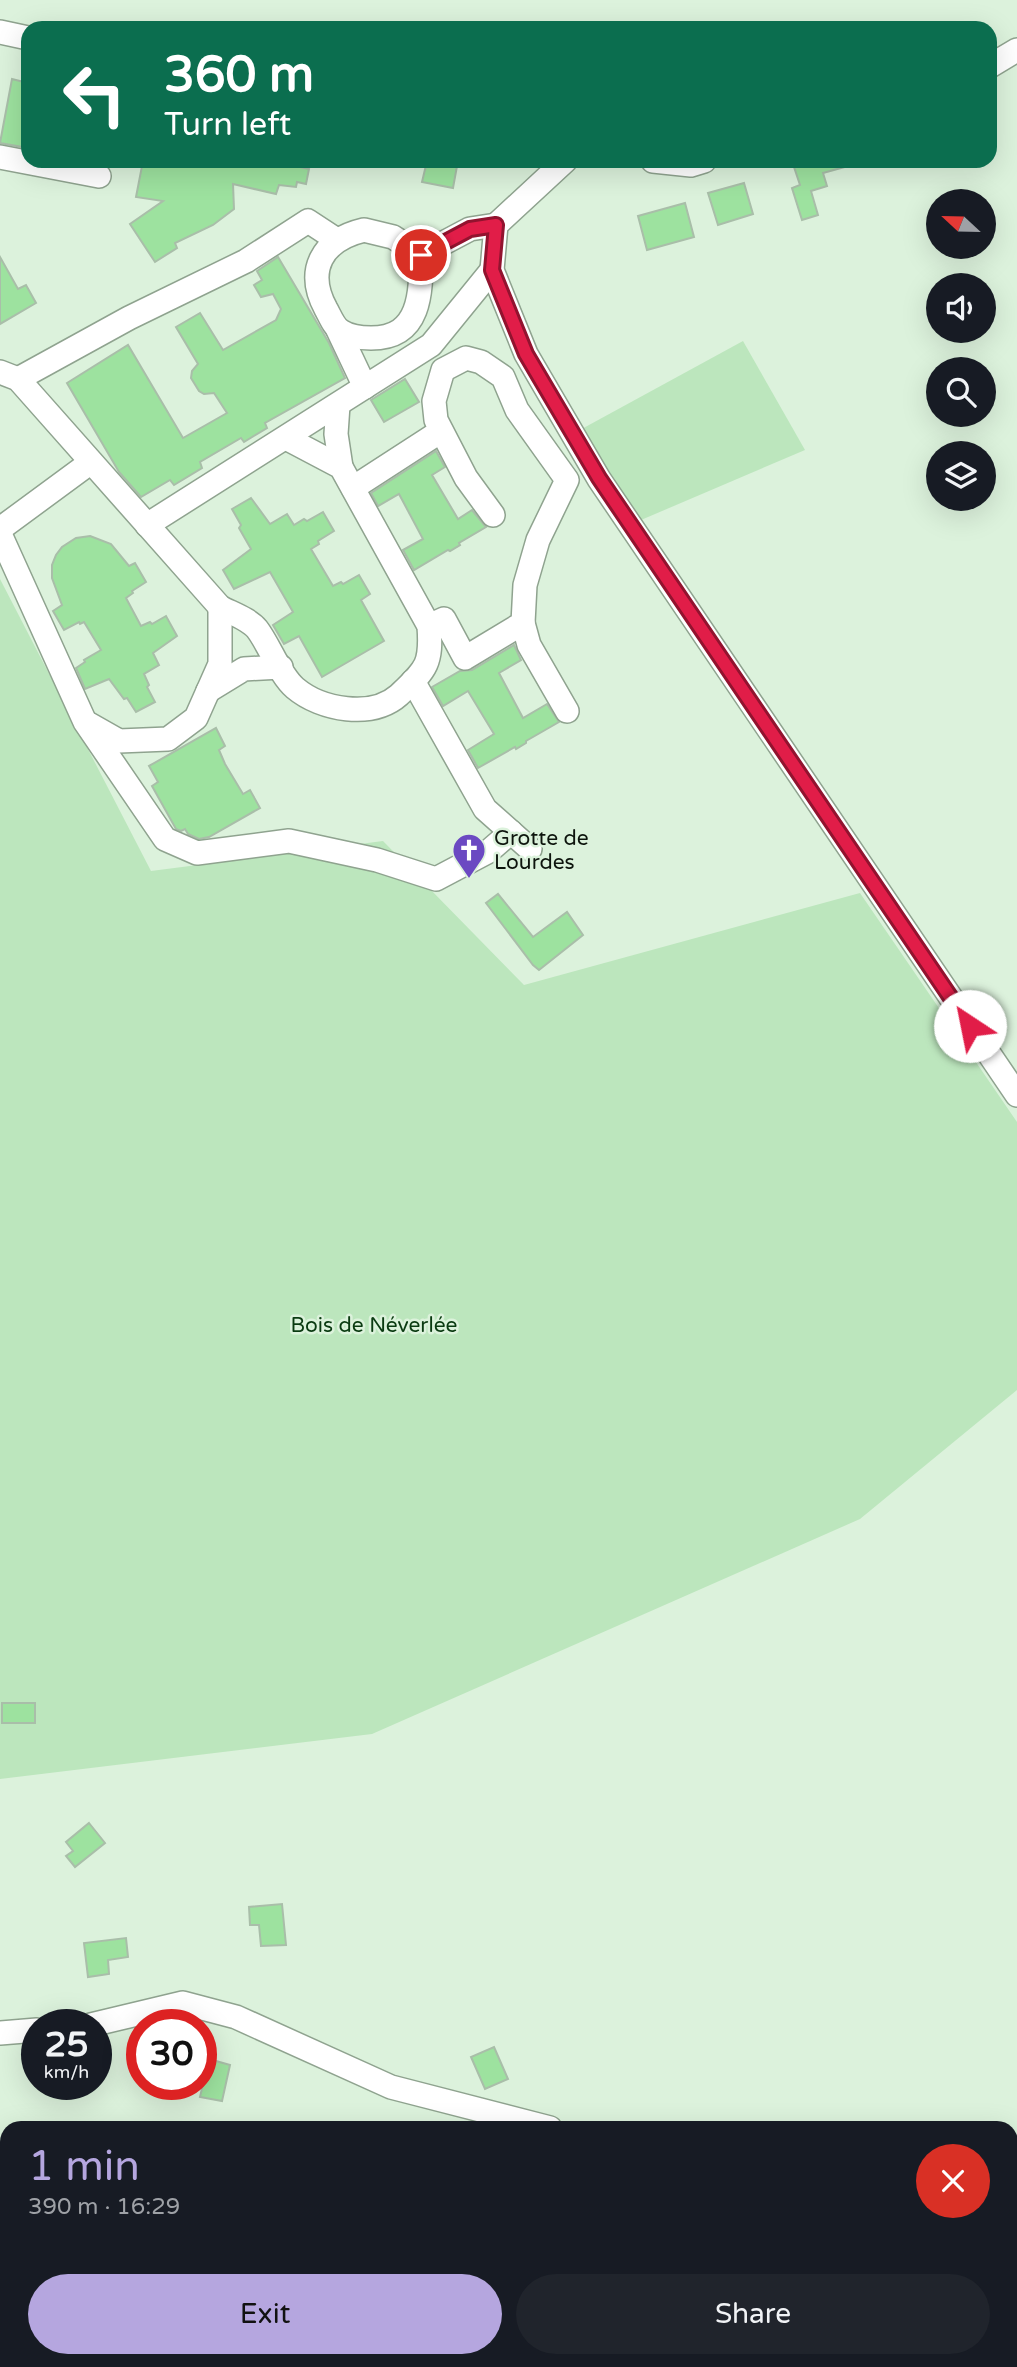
<!DOCTYPE html>
<meta charset="utf-8">
<style>
body{margin:0;font-family:"Varela Round",sans-serif;background:#20242c;color:#f1f3f6;height:100vh;display:flex;flex-direction:column;font-size:26px;white-space:nowrap}
*{box-sizing:border-box;margin:0}
p{font-size:23px;color:#9ea1a6}
.icon{flex:none;width:38px;height:38px;fill:none;stroke:currentColor;stroke-width:2;stroke-linecap:round;stroke-linejoin:round}
.map{position:relative;flex:1;overflow:hidden}
.drawer{position:absolute;left:0px;top:2121px;width:1018px;height:247px;display:flex;flex-direction:column;background:#171b24;border-radius:21px 21px 0 0;box-shadow:0 7px 28px #0002}
.drawer>*{flex:none}
.top-card{position:absolute;left:21px;top:21px;width:976px;height:147px;border-radius:21px;box-shadow:0 7px 28px #0002;background:#0b6e4f;color:#fff;overflow:hidden}
.needle{width:46px;rotate:292deg}
.fabs{position:absolute;left:926px;top:189px;display:grid;gap:14px}
.fabs a{display:grid;place-items:center;width:70px;height:70px;border-radius:50%;background:#171b24;box-shadow:0 7px 28px #0002;font-size:35px}
.speed{position:absolute;left:21px;top:2009px;display:flex;gap:14px;font-size:35px;font-weight:700;text-align:center}
.speed>*{display:grid;place-content:center;width:91px;height:91px;border-radius:50%;background:#171b24;box-shadow:0 7px 28px #0002;line-height:1}
.speed small{font-size:18px;font-weight:400}
.speed .limit{border:10px solid #d22;background:#fff;color:#111}
.pin{position:absolute;display:grid;place-items:center;width:60px;height:60px;color:#fff;margin:-30px;border:4px solid #fff;border-radius:50%;box-shadow:0 2px 7px #0007}
.me{position:absolute;width:77px;margin:-38px;rotate:326deg;stroke-linejoin:round;filter:drop-shadow(0 0 5px #0008)}
.turn{display:flex;align-items:center;gap:24px;height:147px;padding:0 28px;font-size:32px}
.turn .icon{width:91px;height:91px;stroke-width:2.5}
.turn b{display:block;font-size:49px;line-height:60px}
.round{display:grid;place-items:center;flex:none;width:74px;height:74px;border-radius:37px;background:#20242c}
.summary{display:flex;align-items:center;justify-content:space-between;height:119px;padding:0 28px}
h1{font-size:42px;font-weight:600;line-height:52px;color:#b5a6df}
.cta{display:flex;gap:14px;margin-top:auto;padding:14px 28px}
.cta a{flex:1;height:80px;border-radius:42px;background:#b5a6df;color:#111;font-size:28px;font-weight:600;line-height:80px;text-align:center}
.cta a+a{background:#20242c;color:#f1f3f6}
.map>svg:first-child{display:block}
.green{fill:#bce6bd}
.building{fill:#9de29f;stroke:#a9bea9;stroke-width:2}
.lines{fill:none;stroke-linecap:round;stroke-linejoin:round}
.minor-casing{stroke:#8fa38f;stroke-width:26}
.minor{stroke:#fff;stroke-width:23}
.route-casing{stroke:#92132f;stroke-width:18}
.route{stroke:#e11d48;stroke-width:12}
.labels{text-anchor:middle;dominant-baseline:central;stroke-width:5;stroke-linejoin:round;paint-order:stroke}
.poi-label{font-size:21px;fill:#0d140d;stroke:#dcf2dc;text-anchor:start}
.park-label{font-size:21px;fill:#0a3b11;stroke:#dcf2dc}
</style>
<div class="map">
<svg width="1017" height="2367" viewBox="0 0 1017 2367">
<rect width="100%" height="100%" fill="#dcf2dc"/>
<g class="green">
<polygon points="743,341 805,450 634,523 578,431"/>
<polygon points="0,579 151,871 383,841 524,985 860,893 1017,1122 1017,1390 860,1519 372,1734 0,1779"/>
<polygon points="316,2361 430,2361 456,2367 311,2367"/>
</g>
<g class="building">
<polygon points="12,79 28,83 28,148 0,143"/>
<polygon points="143,161 301,161 300,167 309,169 306,184 297,182 296,187 279,185 276,194 233,184 234,209 213,225 175,243 177,248 155,262 130,224 163,201 136,197"/>
<polygon points="427,161 457,166 453,188 422,182"/>
<polygon points="792,161 852,161 852,165 823,173 827,186 811,191 818,215 802,220 792,188 800,185"/>
<polygon points="744,183 753,214 718,225 708,193"/>
<polygon points="685,203 694,237 647,250 638,216"/>
<polygon points="0,257 18,289 26,285 36,303 0,324"/>
<polygon points="278,257 329,343 345,378 265,423 267,428 244,442 241,438 200,462 202,468 174,485 170,480 141,497 119,472 67,383 128,345 183,438 227,413 214,393 204,394 199,391 191,378 192,371 198,364 176,327 200,313 223,350 276,320 281,309 273,294 261,297 254,285 262,280 257,271"/>
<polygon points="405,379 419,402 384,422 371,400"/>
<polygon points="436,451 445,467 432,475 458,519 472,510 486,527 459,543 460,545 450,551 448,550 414,570 403,550 423,539 399,494 378,506 371,493"/>
<polygon points="251,498 270,524 287,514 294,525 304,519 307,521 323,512 334,531 318,541 319,544 311,549 333,586 341,582 343,584 359,575 370,594 361,600 384,641 322,677 299,636 284,644 273,625 293,612 270,572 234,589 223,570 251,549 239,528 241,525 232,509"/>
<polygon points="90,536 111,544 129,566 135,563 146,582 132,591 133,593 126,598 141,626 150,622 152,624 166,616 177,636 153,653 159,665 144,674 149,685 147,687 155,702 136,712 127,698 124,699 109,679 85,689 76,668 85,662 84,660 101,650 84,622 80,624 79,622 64,630 53,611 62,605 52,578 52,565 56,555 62,547 76,538"/>
<polygon points="514,645 521,660 499,673 523,718 547,704 559,722 526,741 526,743 516,749 515,747 478,768 468,750 494,734 468,691 443,706 432,687 460,671 472,670"/>
<polygon points="216,728 225,746 219,750 225,764 243,794 250,790 260,808 209,837 199,839 188,834 185,829 181,831 176,829 152,786 158,782 149,766"/>
<polygon points="498,894 533,937 567,912 583,935 539,970 533,965 486,903"/>
<rect x="2" y="1703" width="33" height="20"/>
<polygon points="89,1823 105,1843 75,1867 66,1856 73,1851 66,1842"/>
<polygon points="282,1904 286,1945 261,1946 259,1925 250,1925 249,1907"/>
<polygon points="126,1938 128,1957 108,1960 109,1974 88,1977 84,1943"/>
<polygon points="494,2047 508,2079 485,2089 471,2057"/>
<polygon points="209,2059 230,2065 222,2101 200,2097"/>
</g>
<g class="lines">
<defs>
<g id="minor">
<polyline points="0,32 28,38"/>
<polyline points="990,66 1017,50"/>
<polyline points="0,157 99,176"/>
<polyline points="565,161 496,225 492,270 526,354 599,479 1017,1095"/>
<polyline points="653,161 691,165 704,161"/>
<path d="M364,230L393,237L421,255C421,293 421,338 371,338C361,338 350,337 341,331C334,327 330,316 326,309C305,270 322,240 364,230Z"/>
<polyline points="421,255 470,229 496,225"/>
<polyline points="338,330 365,387"/>
<path d="M0,372L18,379L220,607C231,613 249,619 257,629C270,646 279,674 295,688C321,710 372,719 399,695C426,669 432,665 429,626L341,467L286,438"/>
<polyline points="18,379 129,318 246,261 308,221 337,240"/>
<polyline points="338,405 336,434 341,467"/>
<polyline points="353,488 441,431"/>
<polyline points="147,525 431,345 492,270"/>
<polyline points="0,529 91,462"/>
<polyline points="0,534 85,722 165,839 197,853 289,841 377,860 436,879 489,851 511,832"/>
<polyline points="523,623 529,645 567,711"/>
<polyline points="429,626 444,619 465,658 523,623 525,585 538,540 567,480 517,410 503,377 481,362 466,358 443,370 434,401 436,420 466,478 493,515"/>
<polyline points="413,681 485,809 530,849"/>
<polyline points="208,691 244,669 281,667"/>
<polyline points="89,724 119,741 168,739 196,718 220,664 220,607"/>
<polyline points="91,2025 183,2003 236,2017 391,2087 550,2128"/>
<polyline points="0,2033 37,2030"/>
<polyline points="1012,2250 1017,2252"/>
</g>
</defs>
<use href="#minor" class="minor-casing"/>
<use href="#minor" class="minor"/>
</g>
<g class="lines">
<defs>
<polyline id="route" points="421,255 470,229 496,225 492,270 526,354 599,478 970,1026"/>
</defs>
<use href="#route" class="route-casing"/>
<use href="#route" class="route"/>
</g>
<defs>
<symbol id="church-pin" viewBox="-11 -11 22 30"><path d="M0 17L-7.5 6A9.5 9.5 0 1 1 7.5 6Z" fill="#6b49c2" stroke="#dcf2dc"/><path d="M-1.2-6h2.4v3.5h3.3v2.4h-3.3V6h-2.4V-.1h-3.3v-2.4h3.3Z" fill="#fff"/></symbol>
</defs>
<g fill-rule="evenodd">
<use href="#church-pin" x="450" y="831" width="38" height="52"/>
</g>
<g class="labels">
<g class="poi-label">
<text x="494" y="838">Grotte de<tspan x="494" dy="24">Lourdes</tspan></text>
</g>
<g class="park-label">
<text x="374" y="1325">Bois de Néverlée</text>
</g>
</g>
</svg>
<div class="fabs">
<a><svg class="needle" viewBox="-14 -14 28 28"><path d="M0-13l5 13h-10z" fill="#e53935"/><path d="M0 13l5-13h-10z" fill="#9ea1a6"/></svg></a>
<a><svg class="icon" aria-label="sound" viewBox="0 0 24 24"><path d="M4 9h4l5-4v14l-5-4H4zM17 9q2 3 0 6"/></svg></a>
<a><svg class="icon" aria-label="search" viewBox="0 0 24 24"><circle cx="10" cy="10" r="6"/><path d="M15 15l6 6"/></svg></a>
<a><svg class="icon" aria-label="layers" viewBox="0 0 24 24"><path d="M12 4l9 5-9 5-9-5zM3 14l9 5 9-5"/></svg></a>
</div>
<div class="speed"><div>25<small>km/h</small></div><div class="limit">30</div></div>
<div class="pin" style="left:421px;top:255px;background:#d93025"><svg class="icon" aria-label="arrive" viewBox="0 0 24 24"><path d="M6 21V4h12l-3 4 3 4H6"/></svg></div>
<svg class="me" style="left:970px;top:1026px" viewBox="-20 -20 40 40"><circle r="19" fill="#fff"/><path d="M0-13L10 11 0 6-10 11z" fill="#e11d48"/></svg>
<div class="top-card">
<div class="turn"><svg class="icon" aria-label="left" viewBox="0 0 24 24"><path d="M17 20v-9H6M10 6l-5 5 5 5"/></svg><div><b>360 m</b>Turn left</div></div>
</div>
<section class="drawer">
<div class="summary"><div><h1>1 min</h1><p>390 m · 16:29</p></div><a class="round" style="background:#d93025;color:#fff"><svg class="icon" aria-label="close" viewBox="0 0 24 24"><path d="M6 6l12 12M18 6L6 18"/></svg></a></div>
<div class="cta"><a>Exit</a><a>Share</a></div>
</section>
</div>
